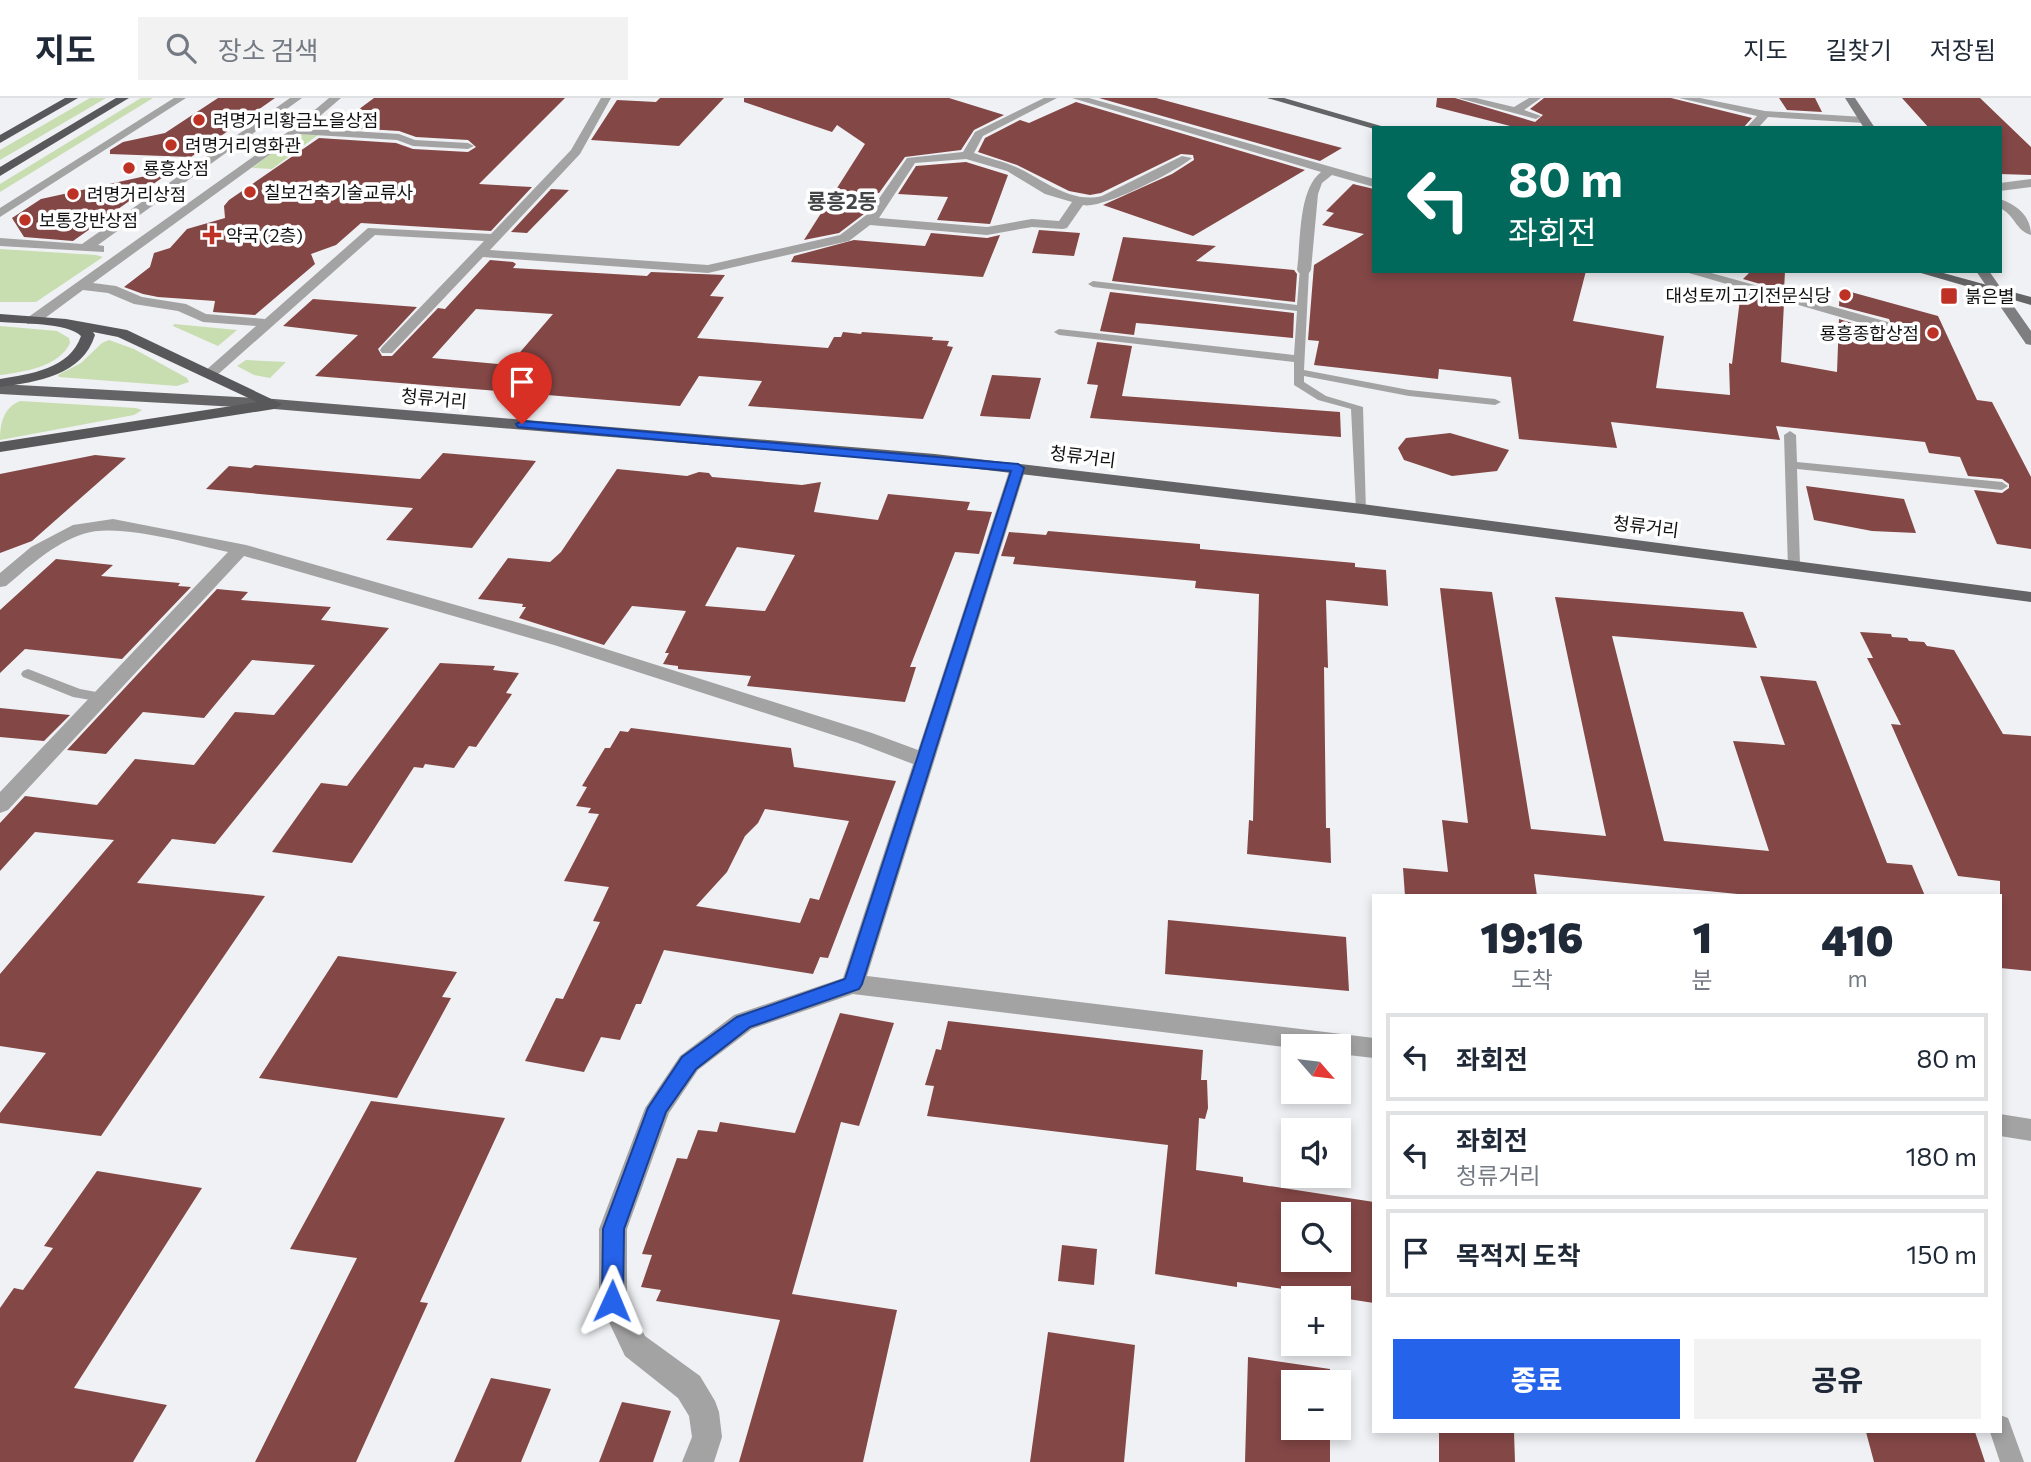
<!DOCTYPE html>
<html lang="ko">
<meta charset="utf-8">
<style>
body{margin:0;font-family:Commissioner,"Noto Sans KR",sans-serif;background:#f2f2f3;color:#1f2937;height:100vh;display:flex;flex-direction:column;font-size:26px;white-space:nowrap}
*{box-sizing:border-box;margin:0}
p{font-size:23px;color:#747a83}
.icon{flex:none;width:38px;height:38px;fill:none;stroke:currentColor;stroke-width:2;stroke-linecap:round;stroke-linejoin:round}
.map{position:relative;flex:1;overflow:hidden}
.drawer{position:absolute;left:1372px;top:796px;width:630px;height:539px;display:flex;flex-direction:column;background:#fff;border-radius:0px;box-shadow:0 4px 10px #0003}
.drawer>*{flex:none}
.banner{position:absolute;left:1372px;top:28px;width:630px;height:147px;border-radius:0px;box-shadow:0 4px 10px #0003;background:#00695c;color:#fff;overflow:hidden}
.needle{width:46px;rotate:118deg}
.buttons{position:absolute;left:1281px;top:936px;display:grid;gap:14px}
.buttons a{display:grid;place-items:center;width:70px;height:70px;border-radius:0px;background:#fff;box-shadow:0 4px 10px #0003;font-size:35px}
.pin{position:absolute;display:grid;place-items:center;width:60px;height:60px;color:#fff;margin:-72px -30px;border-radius:50% 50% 50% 0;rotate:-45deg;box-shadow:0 0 7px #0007}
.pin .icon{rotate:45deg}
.me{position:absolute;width:77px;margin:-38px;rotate:1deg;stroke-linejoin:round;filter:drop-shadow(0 0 5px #0008)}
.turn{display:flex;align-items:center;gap:24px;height:147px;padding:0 21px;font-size:32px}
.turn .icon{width:91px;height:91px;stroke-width:2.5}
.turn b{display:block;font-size:49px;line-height:60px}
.eta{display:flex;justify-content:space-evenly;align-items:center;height:119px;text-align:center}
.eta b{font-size:42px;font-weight:800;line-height:49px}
.primary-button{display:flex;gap:14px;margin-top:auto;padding:14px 21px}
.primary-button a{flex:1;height:80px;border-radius:0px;background:#2563eb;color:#fff;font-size:28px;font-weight:800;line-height:80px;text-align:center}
.primary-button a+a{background:#f2f2f3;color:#1f2937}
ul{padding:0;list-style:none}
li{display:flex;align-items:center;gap:21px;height:88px;margin:0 14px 10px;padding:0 7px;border:4px solid #e0e1e3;border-radius:0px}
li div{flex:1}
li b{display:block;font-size:26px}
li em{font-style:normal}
header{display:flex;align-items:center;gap:42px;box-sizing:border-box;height:98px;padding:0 35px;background:#fff;border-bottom:2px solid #e0e1e3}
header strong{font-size:33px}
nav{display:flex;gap:38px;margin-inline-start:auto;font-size:24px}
.search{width:490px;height:63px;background:#f2f2f3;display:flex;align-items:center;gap:18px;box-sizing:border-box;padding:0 24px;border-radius:0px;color:#747a83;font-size:26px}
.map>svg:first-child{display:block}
.green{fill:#c8ddb0}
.building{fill:#834746;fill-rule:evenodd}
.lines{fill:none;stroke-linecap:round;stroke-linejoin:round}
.service{fill:#a3a3a4;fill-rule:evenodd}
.minor{fill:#a3a3a4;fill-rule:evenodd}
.secondary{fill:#7e7d7f;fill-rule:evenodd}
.primary{fill:#646365;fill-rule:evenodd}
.trunk{fill:#58585a;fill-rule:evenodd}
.route{fill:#2563eb;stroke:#184099;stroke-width:2}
.poi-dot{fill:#be3125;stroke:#fff;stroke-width:2.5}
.labels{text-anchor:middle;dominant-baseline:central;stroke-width:7;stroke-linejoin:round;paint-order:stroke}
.far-poi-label{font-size:18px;fill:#111112;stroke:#fff;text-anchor:start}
.far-street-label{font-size:18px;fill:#111112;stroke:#fff}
.far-quarter-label{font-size:21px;font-weight:bold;fill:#454648;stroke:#fff}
</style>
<header>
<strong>지도</strong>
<div class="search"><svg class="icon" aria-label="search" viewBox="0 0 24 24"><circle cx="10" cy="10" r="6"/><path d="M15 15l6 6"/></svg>장소 검색</div>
<nav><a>지도</a><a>길찾기</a><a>저장됨</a></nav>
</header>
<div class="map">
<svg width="2031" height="1364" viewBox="0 0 2031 1364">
<rect width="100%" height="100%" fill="#f0f1f4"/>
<g class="green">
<polygon points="90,0 106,0 0,62 0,52"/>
<polygon points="141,0 153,0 0,94 0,86"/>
<polygon points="303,36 318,37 272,71 252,70 293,39"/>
<polygon points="0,151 96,157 103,159 36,204 0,204"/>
<polygon points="174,226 237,232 218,248 173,228"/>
<path d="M0,228L57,233L69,240L70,245C59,269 23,274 0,277Z"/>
<polygon points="109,242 134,251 187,280 189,284 177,288 59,279 58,277 81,265 102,245"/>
<polygon points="246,262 286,264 270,280 254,277 237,268"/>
<path d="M20,303L136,310L142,312L134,317L0,342C0,326 3,310 20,303Z"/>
</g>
<g class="building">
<polygon points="218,0 275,0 191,59 110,56 110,52 123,44 165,35"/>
<polygon points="374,0 565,0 479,86 532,89 491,133 361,125 336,147 311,156 315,166 255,217 213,214 215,203 158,199 143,196 124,189 150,169 154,155 170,150 187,131 225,120 224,108 229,102 319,40 396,45 413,51 468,54 476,49 468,42 416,39 399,33 335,29"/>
<polygon points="660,0 724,0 679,48 591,42 617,2 656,4"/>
<polygon points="744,0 949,0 1004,17 974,32 961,52 905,59 879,95 875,95 864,116 839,135 804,142 865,46 837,27 832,34 744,4"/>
<polygon points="1099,0 1156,0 1342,50 1320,63"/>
<polygon points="1437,0 1455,0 1535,24 1543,17 1530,11 1544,0 1671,0 1752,20 1743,30 1518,30 1436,9"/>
<polygon points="1779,0 1815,0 1822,14 1787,12"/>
<polygon points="1902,0 1980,0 2031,49 2031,77 2000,76 2000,30 1929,30"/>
<polygon points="1076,4 1305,72 1193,138 1103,107 1172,76 1194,62 1193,57 1181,56 1101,95 1090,97 1069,93 1017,67 978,54 985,40 1020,22 1029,25"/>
<polygon points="966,64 1008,77 990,126 937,122 948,99 898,96 916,68"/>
<polygon points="173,72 73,143 24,139 12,120 41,101"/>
<polygon points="1353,86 1374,91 1374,173 1586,173 1573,223 1664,238 1656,290 1730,297 1729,265 1732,266 1741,193 1784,205 1781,264 1837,274 1839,221 1878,233 1888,233 1892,228 1889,221 1839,208 1840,191 1938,218 1977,302 1992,304 2031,379 2031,451 1997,446 1974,392 2002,395 2009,390 2009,386 2002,381 1968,378 1960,359 1929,355 1925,344 1776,328 1780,342 1611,324 1617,350 1519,341 1511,279 1439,271 1438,281 1314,267 1319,243 1308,242 1314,167 1364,136 1322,127 1334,115 1326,113"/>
<polygon points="551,91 569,92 527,135 511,134"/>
<polygon points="1039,132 1080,135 1074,158 1032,155"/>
<polygon points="931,135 987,140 1000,137 983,179 791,164 794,158 854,142 925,148"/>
<polygon points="1123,139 1216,148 1196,163 1294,172 1297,176 1295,204 1112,183"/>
<path d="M490,162L513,164L516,166L513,170L647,178L651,174L725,177L710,198L724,199L697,240L828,250L834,239H841L843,234L861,236L862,234L933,239L932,242L949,243L947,248L953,249L923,321L748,308L762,283L699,278L680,308L315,278L358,237L283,228L313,201L417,209L378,251L382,258H392L438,210L445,211ZM476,211L553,216L509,267L432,260Z"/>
<polygon points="1751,173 1785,173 1784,193 1743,181"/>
<polygon points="1110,194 1294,215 1293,240 1149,226 1136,225 1134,237 1100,233"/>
<polygon points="1097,244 1132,248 1122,298 1340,314 1341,339 1090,320 1098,287 1087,286"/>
<polygon points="992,277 1041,280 1030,321 980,318"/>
<polygon points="1450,335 1509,352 1497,373 1452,378 1404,362 1398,350 1406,340"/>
<polygon points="443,355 536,363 472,450 386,442 413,410 206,391 229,368 251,370 255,367 420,381"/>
<polygon points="95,357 126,360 32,443 0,455 0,376"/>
<path d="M617,371L687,378L699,374L709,375L712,379L802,387L821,384L814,414L878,422L888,396L970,404L967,412L992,414L979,456L955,454L910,569H916L905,604L747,588L751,578L678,571V568L663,566L669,555H665L686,513L632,508L604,547L519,520L526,509H522L523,506L478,501L508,460L550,464L561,454ZM737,449L795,457L765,513L705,508Z"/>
<polygon points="1806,388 1904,401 1916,435 1872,433 1814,422"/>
<polygon points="1048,433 1200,446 1200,451 1355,465 1355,469 1386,472 1388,508 1326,502 1328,570 1324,569 1326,730 1330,730 1331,765 1247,756 1249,722 1253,723 1259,496 1195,490 1196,483 1013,466 1015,459 1001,458 1009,434 1046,437"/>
<polygon points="56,461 113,467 101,478 180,485 178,488 191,489 122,561 25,551 0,575 0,512"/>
<polygon points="1440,490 1492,494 1531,731 1606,738 1555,499 1743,514 1757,550 1612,538 1664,743 1769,753 1733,643 1785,647 1760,578 1816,583 1887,765 1912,767 1925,798 1758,798 1534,776 1537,798 1405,798 1403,770 1448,774 1442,722 1468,725"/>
<polygon points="217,491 248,494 241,502 331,509 321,522 389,530 215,746 172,741 137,785 265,798 101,1038 0,1025 0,1015 46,955 0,948 0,876 114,742 35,734 0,773 0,725 25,698 97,707 135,661 194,667 235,614 274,617 315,567 252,562 204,620 143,614 106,656 67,652"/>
<polygon points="1860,534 1891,536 1892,539 1907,540 1909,543 1924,544 1927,548 1954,552 2003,636 2031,638 2031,873 2000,870 2000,783 1958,778 1891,626 1901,627 1867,560 1873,560"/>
<polygon points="440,565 495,568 493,572 519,575 506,595 512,596 476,649 469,648 454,670 425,666 423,670 414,669 352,765 272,754 321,685 347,688"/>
<polygon points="0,610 70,617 44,643 0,639"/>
<path d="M631,630L791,650L794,669L896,683L828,860L820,859L813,876L664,852L641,906H636L620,942L601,939L584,974L525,963L556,900L563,901L600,824L593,823L609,789L564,783L599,716L588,715L591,710L576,708L587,689L582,688L605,650H610L620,633L628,634ZM765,711L849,723L819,802L810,800L800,825L696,808L727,774L745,738L758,725Z"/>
<polygon points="1168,822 1346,839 1349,893 1165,876"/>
<polygon points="338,858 457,874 442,899 451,900 397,1000 259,980"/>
<polygon points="840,915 894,925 859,1028 841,1024 792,1196 897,1212 863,1364 739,1364 780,1222 656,1203 661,1192 641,1189 652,1157 642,1156 677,1060 687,1061 698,1032 717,1034 720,1024 795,1035"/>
<path d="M948,923L1203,952L1201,982H1207L1208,1010L1205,1021L1199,1020L1196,1072L1243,1079V1084L1374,1104V1205L1237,1184V1189L1155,1176L1168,1047L927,1018L934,988L925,987L936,951L941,952ZM1293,1116H1339V1162H1293Z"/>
<polygon points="371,1003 505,1020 420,1204 428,1205 356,1364 255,1364 357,1160 290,1151"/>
<polygon points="97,1073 202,1090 74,1290 167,1307 133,1364 0,1364 0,1210 14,1190 23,1192 53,1150 44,1148"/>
<polygon points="1062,1147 1097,1151 1094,1187 1058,1183"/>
<polygon points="1048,1234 1135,1247 1124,1364 1030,1364"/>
<polygon points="1248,1259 1330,1271 1330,1284 1293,1284 1293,1330 1330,1330 1330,1364 1245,1364"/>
<polygon points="491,1280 551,1291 521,1364 454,1364"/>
<polygon points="622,1304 671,1313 653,1364 599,1364"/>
<polygon points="1439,1334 1514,1334 1515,1364 1439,1364"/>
<polygon points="1866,1334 1975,1334 1985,1364 1874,1364"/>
</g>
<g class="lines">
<g class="service">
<polygon points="1300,170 1309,172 1304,272 1409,292 1495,301 1501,304 1495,307 1409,298 1304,278 1304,284 1326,298 1363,309 1366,414 1362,415 1356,411 1351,311 1318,302 1294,287 1294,264 1059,237 1054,234 1059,231 1294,257 1297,213 1093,189 1088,186 1093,183 1297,207"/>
<polygon points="1790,333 1796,337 1797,364 2002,384 2008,388 2002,392 1797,371 1800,467 1793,471 1788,470 1784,337"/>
<polygon points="28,571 80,591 107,596 109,599 102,604 73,599 23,579 21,576 23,573"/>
<polygon points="2000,1317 2008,1320 2024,1364 2000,1364 1990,1334 2000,1334"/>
</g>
<g class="minor">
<polygon points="174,0 186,0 0,119 0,110"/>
<polygon points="290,0 302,0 98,147 104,148 104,154 0,148 0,140 82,146"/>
<path d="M329,0H341L306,30L399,36L415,42L468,45L474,48L468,51L413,48L397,42L298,36L93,185L116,188L142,199L186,206L206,216L265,221L368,130L491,136L571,52L601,0H611L580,56L490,152L708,167L840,137L869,115L907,60L963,54L975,34L1044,0H1057L983,38L974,55C987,60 1003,63 1016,69C1043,81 1070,106 1102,98L1182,58L1192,60C1177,73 1101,112 1083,107L1067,130L1063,131L1032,129L987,137L870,127L849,143L708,175L483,159L392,255H382L380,252L382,249L484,143L375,137L215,279L210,280L203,276L205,273L256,228L203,224L178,213L134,206L108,195L83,192L37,226H27V220L292,31ZM966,61L1007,73L1045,96L1072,104L1059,123L1032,121L987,129L879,120L915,65Z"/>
<path d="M1072,0H1089L1374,81V89L1332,77L1322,85L1318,96L1311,172L1309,175H1299L1297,172C1301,143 1298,92 1321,74Z"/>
<polygon points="1458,0 1476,0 1514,9 1529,0 1541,0 1524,12 1541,18 1536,21"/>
<polygon points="1679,0 1700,0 1765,13 1864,19 1870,22 1864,25 1768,19 1758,30 1746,30 1757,18"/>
<polygon points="2031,81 2031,89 2000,93 2000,85"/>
<path d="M2000,101C2017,107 2031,118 2031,137C2015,132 2015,117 2000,110Z"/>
<polygon points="1682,173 1704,173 1888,224 1890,227 1888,230 1878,230"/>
<path d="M1018,365L1026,370L867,878L1374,940V960L1339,956V948L1293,950L853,896L752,931L698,972L669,1015L627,1131V1202L645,1238L700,1278L715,1303L719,1314L722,1339L714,1364H682L692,1339L689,1318L678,1300L625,1258L599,1203V1131L645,1010L680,958L734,917L843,880L913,666L858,645L554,547L244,458L8,712L0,715V694L228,454C191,446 117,424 83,436C53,446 30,468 6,488L0,489V475L31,449L73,427L113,421L246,447L568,539L872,635L918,652L1010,370Z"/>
<polygon points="2000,1016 2031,1021 2031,1043 2000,1038"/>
</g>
<g class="secondary">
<polygon points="1845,0 1855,0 1875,30 1864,30"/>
<polygon points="1976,173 1989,173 2031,233 2031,247 2026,246"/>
</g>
<g class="primary">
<polygon points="1267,0 1284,0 1388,30 1374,31"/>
<polygon points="1914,173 1936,173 2031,199 2031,207"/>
<polygon points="0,286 274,301 935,356 1362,406 2031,494 2031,504 1362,416 935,366 274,311 0,296"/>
</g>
<g class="trunk">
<polygon points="65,0 78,0 0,45 0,37"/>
<polygon points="116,0 129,0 0,78 0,69"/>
<path d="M0,216L66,221L127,232L282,306L274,311L0,354V344L257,304L118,239L93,234L95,237C83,277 37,284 0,289V281C30,276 70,271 81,238C67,224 20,226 0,224Z"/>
</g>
</g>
<polygon class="route" points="522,323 1018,366 1024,370 862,886 859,891 750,929 696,971 666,1014 624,1131 623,1203 620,1210 612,1213 605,1210 602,1203 603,1131 648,1010 682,959 737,919 845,881 1011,373 518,329 516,326"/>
<g class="poi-dot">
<circle cx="199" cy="22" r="7"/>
<circle cx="171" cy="47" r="7"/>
<circle cx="129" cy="70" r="7"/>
<circle cx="250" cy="94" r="7"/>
<circle cx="73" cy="96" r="7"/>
<circle cx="25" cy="122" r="7"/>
<path d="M208.5 126.5h7v7h7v7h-7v7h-7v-7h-7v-7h7z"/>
<circle cx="1845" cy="197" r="7"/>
<rect x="1940" y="189" width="18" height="18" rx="3.5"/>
<circle cx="1933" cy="235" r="7"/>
</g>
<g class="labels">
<g class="far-poi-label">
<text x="213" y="22">려명거리황금노을상점</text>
<text x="185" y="47">려명거리영화관</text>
<text x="143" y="70">룡흥상점</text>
<text x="264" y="94">칠보건축기술교류사</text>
<text x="87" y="96">려명거리상점</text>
<text x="39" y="122">보통강반상점</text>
<text x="226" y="137">약국 (2층)</text>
<text x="1831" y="197" text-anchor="end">대성토끼고기전문식당</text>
<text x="1965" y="198">붉은별</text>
<text x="1919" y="235" text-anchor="end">룡흥종합상점</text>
</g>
<g class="far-street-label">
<text transform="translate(434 300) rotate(5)">청류거리</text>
<text transform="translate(1083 358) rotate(7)">청류거리</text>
<text transform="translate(1646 428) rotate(7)">청류거리</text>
</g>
<g class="far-quarter-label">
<text x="842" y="102">룡흥2동</text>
</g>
</g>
</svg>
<div class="buttons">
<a><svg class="needle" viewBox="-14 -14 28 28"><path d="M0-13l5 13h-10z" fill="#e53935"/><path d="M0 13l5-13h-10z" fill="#747a83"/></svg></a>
<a><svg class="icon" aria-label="sound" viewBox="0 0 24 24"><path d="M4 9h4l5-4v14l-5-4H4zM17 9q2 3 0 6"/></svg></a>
<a><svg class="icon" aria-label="search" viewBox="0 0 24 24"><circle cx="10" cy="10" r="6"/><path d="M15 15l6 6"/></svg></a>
<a>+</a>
<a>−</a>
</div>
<div class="pin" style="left:522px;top:326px;background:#d93025"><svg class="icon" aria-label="arrive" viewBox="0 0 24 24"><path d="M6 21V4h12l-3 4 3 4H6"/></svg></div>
<svg class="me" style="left:612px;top:1203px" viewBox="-20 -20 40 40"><path d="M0-17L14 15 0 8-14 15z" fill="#2563eb" stroke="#fff" stroke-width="4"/></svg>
<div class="banner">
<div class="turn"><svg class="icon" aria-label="left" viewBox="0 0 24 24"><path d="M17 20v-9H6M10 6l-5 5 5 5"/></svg><div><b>80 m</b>좌회전</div></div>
</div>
<section class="drawer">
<div class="eta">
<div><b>19:16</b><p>도착</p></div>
<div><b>1</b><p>분</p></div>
<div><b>410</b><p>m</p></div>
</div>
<ul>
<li><svg class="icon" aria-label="left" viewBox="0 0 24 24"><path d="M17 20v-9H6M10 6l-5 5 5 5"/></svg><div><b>좌회전</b></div><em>80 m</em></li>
<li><svg class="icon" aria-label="left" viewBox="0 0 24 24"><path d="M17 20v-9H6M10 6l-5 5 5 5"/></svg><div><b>좌회전</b><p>청류거리</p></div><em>180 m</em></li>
<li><svg class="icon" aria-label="arrive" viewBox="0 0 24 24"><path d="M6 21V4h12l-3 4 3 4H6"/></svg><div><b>목적지 도착</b></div><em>150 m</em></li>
</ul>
<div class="primary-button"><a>종료</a><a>공유</a></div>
</section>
</div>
